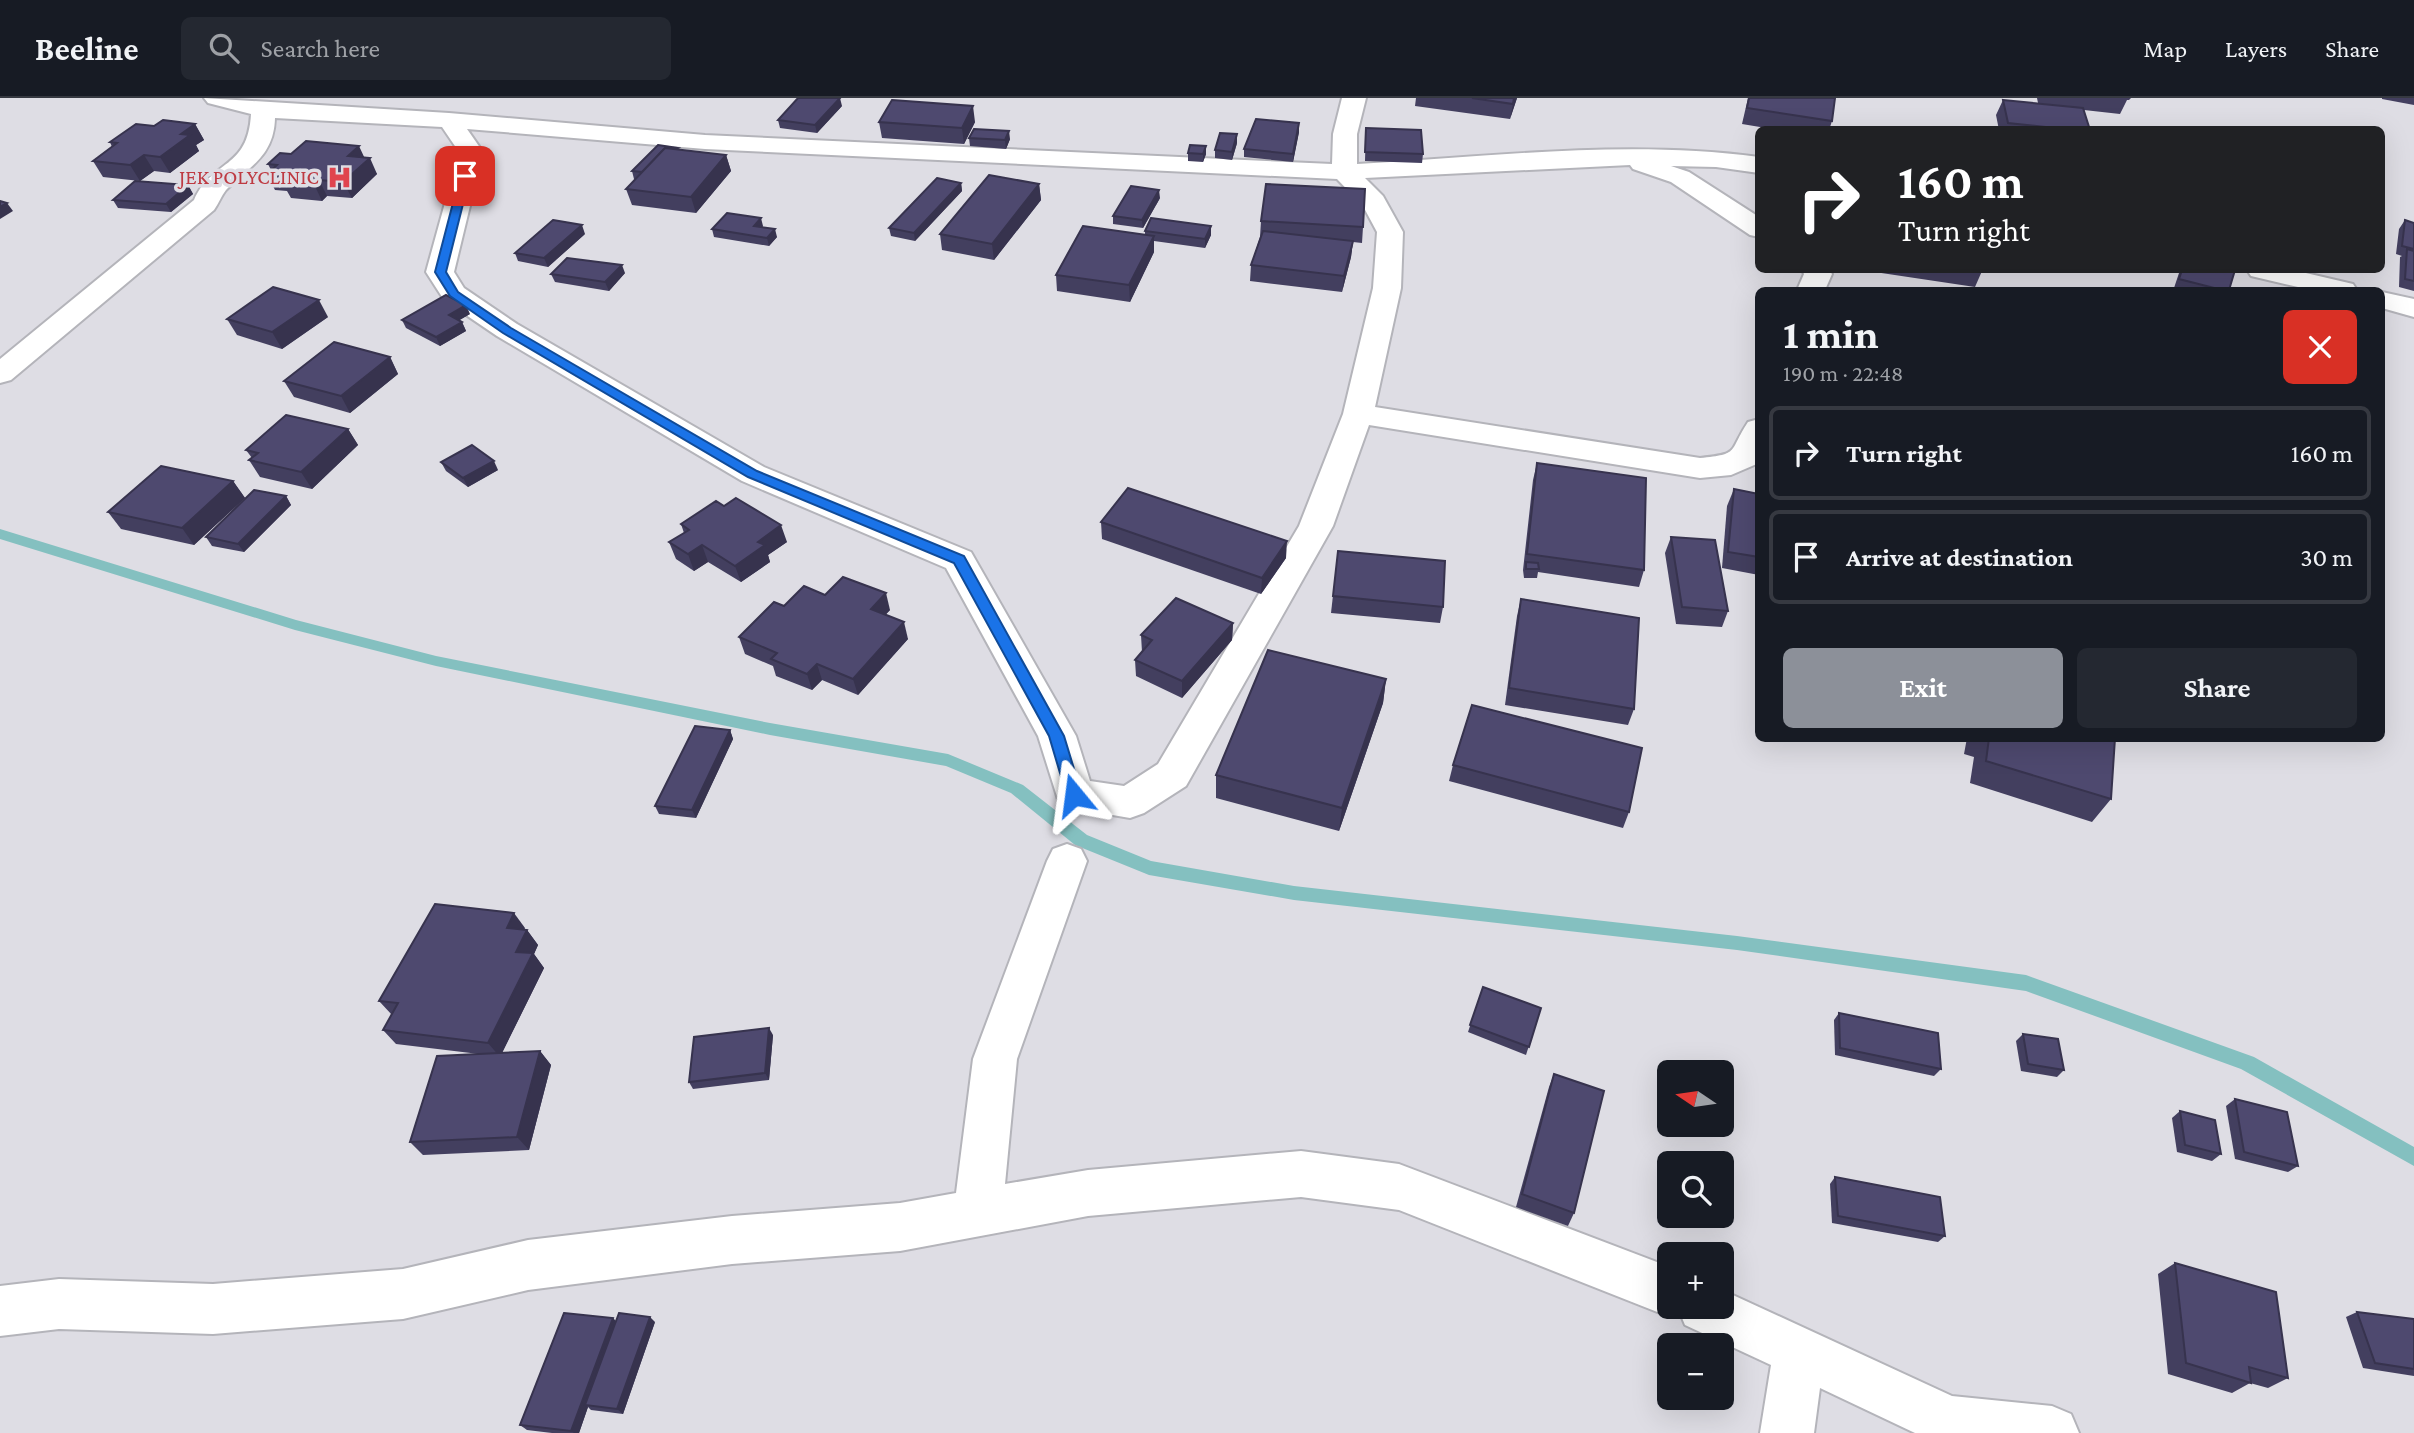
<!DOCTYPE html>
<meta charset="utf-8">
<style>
body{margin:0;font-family:"Crimson Pro",serif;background:#242831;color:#f1f3f6;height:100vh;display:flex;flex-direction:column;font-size:26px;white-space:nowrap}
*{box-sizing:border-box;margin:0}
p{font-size:23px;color:#9ea1a6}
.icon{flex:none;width:38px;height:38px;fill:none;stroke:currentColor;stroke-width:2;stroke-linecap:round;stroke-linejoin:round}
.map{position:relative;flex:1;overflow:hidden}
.panel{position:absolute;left:1755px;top:189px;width:630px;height:455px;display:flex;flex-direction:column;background:#171b24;border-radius:10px;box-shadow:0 7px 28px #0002}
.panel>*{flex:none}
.hud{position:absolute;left:1755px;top:28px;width:630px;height:147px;border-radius:10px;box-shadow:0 7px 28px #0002;background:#202124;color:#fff;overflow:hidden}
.needle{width:46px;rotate:283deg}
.tools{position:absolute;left:1657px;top:962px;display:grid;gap:14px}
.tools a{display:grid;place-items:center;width:77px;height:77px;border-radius:10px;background:#171b24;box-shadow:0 7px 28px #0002;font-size:35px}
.pin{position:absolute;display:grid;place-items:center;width:60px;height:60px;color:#fff;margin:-30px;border-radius:14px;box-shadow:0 4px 10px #0006}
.me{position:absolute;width:77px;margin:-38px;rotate:344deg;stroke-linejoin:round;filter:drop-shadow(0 0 5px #0008)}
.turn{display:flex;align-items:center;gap:24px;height:147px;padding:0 28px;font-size:32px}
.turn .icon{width:91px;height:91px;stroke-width:2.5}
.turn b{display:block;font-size:49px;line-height:60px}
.round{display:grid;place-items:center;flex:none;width:74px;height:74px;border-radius:10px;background:#242831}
.summary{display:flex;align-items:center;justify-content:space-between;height:119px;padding:0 28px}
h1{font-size:42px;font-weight:700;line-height:52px}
.action{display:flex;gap:14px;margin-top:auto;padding:14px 28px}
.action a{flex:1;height:80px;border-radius:10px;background:#8c9099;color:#fff;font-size:28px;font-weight:700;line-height:80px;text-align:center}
.action a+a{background:#242831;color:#f1f3f6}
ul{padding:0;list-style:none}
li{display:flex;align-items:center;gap:21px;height:94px;margin:0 14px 10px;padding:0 14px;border:4px solid #363941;border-radius:10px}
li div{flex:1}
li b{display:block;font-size:26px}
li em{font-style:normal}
header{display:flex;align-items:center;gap:42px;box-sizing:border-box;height:98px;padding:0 35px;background:#171b24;border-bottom:2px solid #363941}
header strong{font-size:33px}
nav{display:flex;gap:38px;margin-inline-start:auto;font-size:24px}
.search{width:490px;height:63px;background:#242831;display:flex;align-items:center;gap:18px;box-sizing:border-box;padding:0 24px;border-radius:10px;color:#9ea1a6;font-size:26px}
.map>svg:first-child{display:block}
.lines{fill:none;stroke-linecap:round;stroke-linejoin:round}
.stream{fill:#84c0c0;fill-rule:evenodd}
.minor-casing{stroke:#b4b4ba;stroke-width:4}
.minor{fill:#fff;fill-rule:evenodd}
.wall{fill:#433f5f}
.shaded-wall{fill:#37334e}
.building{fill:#4e496f;stroke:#37334e;stroke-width:2}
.route{fill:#1a73e8;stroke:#114b97;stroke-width:2}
.labels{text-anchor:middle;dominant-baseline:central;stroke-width:7;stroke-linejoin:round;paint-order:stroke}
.far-health-label{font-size:21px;fill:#be3a42;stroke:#dedde4;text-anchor:end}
</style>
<header>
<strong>Beeline</strong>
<div class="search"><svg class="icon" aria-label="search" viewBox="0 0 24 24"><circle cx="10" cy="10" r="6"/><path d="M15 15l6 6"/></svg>Search here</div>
<nav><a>Map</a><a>Layers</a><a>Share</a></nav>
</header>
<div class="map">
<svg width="2414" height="1335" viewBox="0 0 2414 1335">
<rect width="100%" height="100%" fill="#dedde4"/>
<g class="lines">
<polygon class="stream" points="0,431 296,522 436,558 770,625 948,656 1023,687 1087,737 1151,763 1294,788 1737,838 2026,877 2254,959 2414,1049 2414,1068 2241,971 2026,893 1737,852 1294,802 1149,777 1075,747 1011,695 946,668 770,637 436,568 295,532 0,441"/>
<defs>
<g id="minor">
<path d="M204,0L449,15L705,37L1332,66L1333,36L1342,0H1366L1357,36V66C1490,59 1626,41 1759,59V75L1716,69L1671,68L1689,74L1759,119V139L1750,137L1671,84L1633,71L1630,67L1365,80L1383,98L1403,134L1401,190L1375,309L1700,360C1741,356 1728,354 1748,324L1759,321V365L1731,377L1700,380L1369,327L1333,428L1186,688L1144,715L1130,720L1060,708L1038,638L946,470L742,383L497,238L444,202L426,174L459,54L442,29L275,20C274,58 250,68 226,92C221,98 219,105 214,112L11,282L0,285V261L194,102C212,61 248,72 251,16L208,5ZM467,31L705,51L1337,81L1363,108L1377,134L1373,190L1343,316L1299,428L1158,666L1124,688L1090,683L1076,638L971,454L764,369L517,226L464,190L454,174L483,54Z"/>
<polygon points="1802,172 1829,172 1832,176 1825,192 1797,192 1804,176"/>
<polygon points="2247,172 2293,172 2353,186 2357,192 2311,192 2251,178"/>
<polygon points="2382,194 2414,201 2414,219 2382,210"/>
<polygon points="1067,746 1081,751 1087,763 1017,961 1005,1086 1088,1072 1301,1053 1399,1066 1670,1169 1670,1209 1722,1209 1722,1192 1952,1298 2052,1308 2071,1316 2079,1335 1915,1335 1820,1290 1814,1335 1760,1335 1771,1267 1685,1227 1680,1215 1670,1219 1399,1112 1301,1099 1088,1118 900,1153 732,1166 528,1192 403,1221 213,1236 59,1231 0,1238 0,1188 59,1181 213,1186 403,1171 528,1142 732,1118 900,1105 956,1095 973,961 1047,763 1053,751"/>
</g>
</defs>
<use href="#minor" class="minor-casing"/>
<use href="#minor" class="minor"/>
</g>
<g class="wall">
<polygon points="1416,0 1517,0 1510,21 1415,8"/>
<polygon points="1748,0 1835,0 1832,23 1829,32 1778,32 1742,26"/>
<polygon points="2037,0 2131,0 2129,2 2127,2 2120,16 2084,12 2090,32 1999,32 1996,17 2003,2 2038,5"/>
<polygon points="2382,0 2414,0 2414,7 2382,1"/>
<polygon points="842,8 817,35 780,30 778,22"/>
<polygon points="879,24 975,24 964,46 882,40"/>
<polygon points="1299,25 1299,34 1293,64 1244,59 1244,51"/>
<polygon points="195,26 204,42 196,47 199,53 170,75 154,73 140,83 103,79 93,63 112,49 110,44 154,28"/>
<polygon points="1366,30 1423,56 1422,65 1365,63"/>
<polygon points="969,40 1010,41 1006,51 970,48"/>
<polygon points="1237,45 1232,62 1215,60 1215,52"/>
<polygon points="679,52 726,57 731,73 696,115 632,107 626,91 636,81 634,81 632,73"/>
<polygon points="1188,55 1206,56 1203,64 1188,63"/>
<polygon points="364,59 377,76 352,100 327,98 322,103 291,100 287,93 275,92 267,76 271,72 268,66"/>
<polygon points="961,85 962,93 915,143 891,138 889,130"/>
<polygon points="1039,86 1041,102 994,162 942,152 940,136"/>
<polygon points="188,87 193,96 171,114 118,110 113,102"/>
<polygon points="1160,100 1143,130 1113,126 1113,118"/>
<polygon points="2405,122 2414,125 2414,193 2399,189 2400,159 2402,158 2396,156 2399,131"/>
<polygon points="1261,123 1363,129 1362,145 1353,144 1351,159 1342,194 1250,183 1251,167 1260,139"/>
<polygon points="763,128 762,129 777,139 769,148 714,139 712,131"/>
<polygon points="1211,128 1211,137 1205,150 1154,143 1154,154 1130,204 1057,193 1056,177 1145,137 1145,133"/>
<polygon points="585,136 548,169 518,163 515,155"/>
<polygon points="1868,172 1982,172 1982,173 1975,189 1868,173"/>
<polygon points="2180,172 2235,172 2229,192 2184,192 2174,190"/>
<polygon points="625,175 609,193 555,184 551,176"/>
<polygon points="470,216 459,222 462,224 466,233 440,248 406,230 402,222"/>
<polygon points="328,219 282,251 237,237 227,221"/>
<polygon points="390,259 398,276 350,315 294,299 284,283"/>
<polygon points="348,331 358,347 312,391 260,379 249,362 252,360 246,352"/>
<polygon points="441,364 498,372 468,389 446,373"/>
<polygon points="1537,365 1644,472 1639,489 1538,474 1537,480 1524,480 1523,472 1533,382"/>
<polygon points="233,383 245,400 194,447 121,431 108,414"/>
<polygon points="1734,391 1759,396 1759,477 1722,470 1727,408"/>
<polygon points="286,398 291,407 244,454 212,448 206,439"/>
<polygon points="724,408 787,444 768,457 770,464 741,484 708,464 694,473 676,461 669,444 684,435 681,426"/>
<polygon points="1101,424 1286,460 1261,496 1102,441"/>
<polygon points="1671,439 1728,513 1722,529 1676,526 1665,455"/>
<polygon points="1338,453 1443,509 1440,525 1331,515"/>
<polygon points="825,497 890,512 885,517 908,541 858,597 822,582 812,592 776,578 773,568 745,556 739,539 784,508"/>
<polygon points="1521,501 1634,611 1628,627 1505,607 1517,518"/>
<polygon points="1233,525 1232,542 1182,600 1136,578 1135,562 1142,554 1141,537"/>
<polygon points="1386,581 1383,605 1339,733 1216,700 1216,677"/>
<polygon points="730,632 733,641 696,720 659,716 655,708"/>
<polygon points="1967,640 2115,640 2111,701 2092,724 1970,685 1974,659 1964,656"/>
<polygon points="1453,667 1629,714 1623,730 1449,683"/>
<polygon points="525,830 524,832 527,832 538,847 534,856 544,870 502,955 540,953 551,967 529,1052 423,1057 410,1044 479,956 396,946 383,932 392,917 379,903"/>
<polygon points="1483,889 1541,910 1526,957 1468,934"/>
<polygon points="1839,915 1941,971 1934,978 1835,957 1834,922"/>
<polygon points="2023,936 2064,972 2057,979 2021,973 2016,943"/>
<polygon points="773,937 769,982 693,991 689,984"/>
<polygon points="1554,976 1574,1115 1568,1128 1516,1109 1549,989"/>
<polygon points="2235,1001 2298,1068 2288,1074 2235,1061 2226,1008"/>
<polygon points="2180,1013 2221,1056 2212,1063 2177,1054 2172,1020"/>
<polygon points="1835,1079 1945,1138 1938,1144 1832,1125 1830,1086"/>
<polygon points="2175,1165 2288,1280 2268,1290 2250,1285 2232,1295 2168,1276 2158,1176"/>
<polygon points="2357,1214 2414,1221 2414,1278 2363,1270 2346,1219"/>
<polygon points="655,1224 623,1316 591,1312 588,1309 579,1335 552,1335 527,1332 520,1327"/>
</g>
<g class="shaded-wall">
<polygon points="840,0 842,8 817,35 815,27"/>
<polygon points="1514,0 1517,0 1510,21 1513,6"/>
<polygon points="973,8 975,24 964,46 962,30"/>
<polygon points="1299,25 1299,34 1293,64 1293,56"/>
<polygon points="195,26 204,42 196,47 199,53 170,75 160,59 181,36"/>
<polygon points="1009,33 1010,41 1006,51 1005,42"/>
<polygon points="1237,36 1237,45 1232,62 1232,54"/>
<polygon points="359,48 366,63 370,60 377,76 352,100 343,84 348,58"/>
<polygon points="1206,48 1206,56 1203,64 1203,56"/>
<polygon points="144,57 154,73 140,83 130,67"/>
<polygon points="726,57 731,73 696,115 691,99"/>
<polygon points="319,82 327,98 322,103 314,86"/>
<polygon points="961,85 962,93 915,143 914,135"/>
<polygon points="1039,86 1041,102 994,162 992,146"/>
<polygon points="188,87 193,96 171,114 166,106"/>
<polygon points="1159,92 1160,100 1143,130 1142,122"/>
<polygon points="7,105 13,113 0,121 0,109"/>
<polygon points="761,120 763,128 756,136 754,128"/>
<polygon points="582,127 585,136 548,169 544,160"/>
<polygon points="1211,128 1211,137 1205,150 1205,141"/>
<polygon points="775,131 777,139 769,148 767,140"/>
<polygon points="1154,138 1154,154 1130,204 1129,187"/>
<polygon points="1353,143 1351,159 1342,194 1344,178"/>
<polygon points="622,167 625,175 609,193 605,184"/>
<polygon points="319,202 328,219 282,251 272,234"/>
<polygon points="466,207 470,216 453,226 449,217"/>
<polygon points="462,224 466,233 440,248 436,239"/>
<polygon points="390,259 398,276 350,315 341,298"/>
<polygon points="348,331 358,347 312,391 301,374"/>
<polygon points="494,363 498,372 468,389 463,380"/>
<polygon points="233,383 245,400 194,447 182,430"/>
<polygon points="286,398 291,407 244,454 238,446"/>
<polygon points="781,427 787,444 768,457 770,464 741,484 735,468 758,444"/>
<polygon points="1287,443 1286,460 1261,496 1262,480"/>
<polygon points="702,447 708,464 694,473 688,456"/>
<polygon points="886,495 890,512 875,528 871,511"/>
<polygon points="904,524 908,541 858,597 853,581"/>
<polygon points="1233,525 1232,542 1182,600 1182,583"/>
<polygon points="817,566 822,582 812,592 807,576"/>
<polygon points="1386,581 1383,605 1339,733 1342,710"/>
<polygon points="730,632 733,641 696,720 692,712"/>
<polygon points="514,815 525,830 517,845 507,830"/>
<polygon points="527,832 538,847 534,856 544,870 500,959 488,945 516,854"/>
<polygon points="769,930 773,937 769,982 765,975"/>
<polygon points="540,953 551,967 529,1052 517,1039"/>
<polygon points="650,1219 655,1224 623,1316 617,1311"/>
<polygon points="613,1220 619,1226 585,1307 588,1309 579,1335 574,1335 571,1333"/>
</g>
<g class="building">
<polygon points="798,0 840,0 815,27 778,22"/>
<polygon points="1472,0 1514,0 1513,6"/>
<polygon points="1749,0 1835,0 1832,23 1747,10"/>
<polygon points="892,2 973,8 962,30 879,24"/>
<polygon points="2003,2 2083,10 2090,32 2073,32 2008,25"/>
<polygon points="1256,21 1299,25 1293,56 1244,51"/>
<polygon points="163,22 195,26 181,36 190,37 160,59 144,57 130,67 93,63 117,45 110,44 136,26 154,28"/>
<polygon points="1366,30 1421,32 1423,56 1365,54"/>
<polygon points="974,31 1009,33 1005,42 969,40"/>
<polygon points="1220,35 1237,36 1232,54 1215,52"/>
<polygon points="306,43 359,48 348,58 370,60 343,84 319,82 314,86 282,83 289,78 267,76 277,67 268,66 280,55 291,56"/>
<polygon points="658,47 678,50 676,51 665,50 642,74 632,73"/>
<polygon points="1190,47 1206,48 1203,56 1188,55"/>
<polygon points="665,50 726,57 691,99 626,91"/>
<polygon points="989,77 1039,86 992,146 940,136"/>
<polygon points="937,80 961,85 914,135 889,130"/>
<polygon points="135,83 188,87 166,106 113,102"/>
<polygon points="1266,86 1365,91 1363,129 1261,123"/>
<polygon points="1131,88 1159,92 1142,122 1113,118"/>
<polygon points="0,103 7,105 0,109"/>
<polygon points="727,115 761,120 754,128 775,131 767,140 712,131"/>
<polygon points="1151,120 1211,128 1205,141 1145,133"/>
<polygon points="553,122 582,127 544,160 515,155"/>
<polygon points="2405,122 2414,125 2414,151 2402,148"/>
<polygon points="1083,128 1154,138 1129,187 1056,177"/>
<polygon points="1263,133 1353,143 1344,178 1251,167"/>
<polygon points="2407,151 2414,153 2414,183 2405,181"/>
<polygon points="567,160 622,167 605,184 551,176"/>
<polygon points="2182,172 2235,172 2229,192 2222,192 2179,181"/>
<polygon points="273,189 319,202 272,234 227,221"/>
<polygon points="446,197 466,207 449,217 462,224 436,239 402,222"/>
<polygon points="334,244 390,259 341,298 284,283"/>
<polygon points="286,317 348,331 301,374 249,362 258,355 246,352"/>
<polygon points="472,347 494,363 463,380 441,364"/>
<polygon points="1537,365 1646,380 1644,472 1527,456"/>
<polygon points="161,368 233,383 182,430 108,414"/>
<polygon points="1128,390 1287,443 1262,480 1101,424"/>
<polygon points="1734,391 1759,396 1759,459 1728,454"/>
<polygon points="254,392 286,398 238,446 206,439"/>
<polygon points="736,400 781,427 758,444 765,447 735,468 702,447 688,456 669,444 689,432 681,426 716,403 724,408"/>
<polygon points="1671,439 1715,442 1728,513 1682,509"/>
<polygon points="1338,453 1445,463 1443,509 1333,498"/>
<polygon points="1526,464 1538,465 1539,471 1526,471"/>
<polygon points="843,479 886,495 871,511 904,524 853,581 817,566 807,576 771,561 777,555 739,539 774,504 784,508 804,488 825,497"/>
<polygon points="1176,500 1233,525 1182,583 1135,562 1152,542 1141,537"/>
<polygon points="1521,501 1639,520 1634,611 1509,590"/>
<polygon points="1268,552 1386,581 1342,710 1216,677"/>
<polygon points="1472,607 1642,650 1629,714 1453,667"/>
<polygon points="695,628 730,632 692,712 655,708"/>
<polygon points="1989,640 2115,640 2111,701 1986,663"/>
<polygon points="435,806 514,815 507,830 527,832 516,854 533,855 488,945 383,932 398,905 379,903"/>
<polygon points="1483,889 1541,910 1529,949 1470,927"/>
<polygon points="1839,915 1938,935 1941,971 1840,950"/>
<polygon points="769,930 765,975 689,984 694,939"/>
<polygon points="2023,936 2058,941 2064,972 2028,966"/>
<polygon points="540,953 517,1039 410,1044 437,958"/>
<polygon points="1554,976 1604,993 1574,1115 1522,1096"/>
<polygon points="2235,1001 2287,1014 2298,1068 2244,1054"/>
<polygon points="2180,1013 2215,1022 2221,1056 2185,1047"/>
<polygon points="1835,1079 1940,1099 1945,1138 1838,1118"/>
<polygon points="2175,1165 2276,1194 2288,1280 2249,1269 2251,1285 2186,1265"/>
<polygon points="2357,1214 2414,1221 2414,1271 2375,1265"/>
<polygon points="564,1215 613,1220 571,1333 520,1327"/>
<polygon points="619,1215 650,1219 617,1311 585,1307"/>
</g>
<polygon class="route" points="465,75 470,78 446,174 458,194 511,230 757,373 964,458 1064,638 1082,697 1080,702 1068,702 1049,638 954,465 748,379 503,235 450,198 435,174 460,78"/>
<defs>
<symbol id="hospital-bare" viewBox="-9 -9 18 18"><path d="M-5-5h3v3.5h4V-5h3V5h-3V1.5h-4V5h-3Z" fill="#e0444e" stroke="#dedde4" stroke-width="2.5" paint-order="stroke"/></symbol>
</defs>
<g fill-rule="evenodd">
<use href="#hospital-bare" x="322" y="62" width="35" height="35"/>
</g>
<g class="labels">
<g class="far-health-label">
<text x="319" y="79">JEK POLYCLINIC</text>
</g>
</g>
</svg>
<div class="tools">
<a><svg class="needle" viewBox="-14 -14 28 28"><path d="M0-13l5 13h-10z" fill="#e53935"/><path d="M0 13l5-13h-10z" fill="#9ea1a6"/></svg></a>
<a><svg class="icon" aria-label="search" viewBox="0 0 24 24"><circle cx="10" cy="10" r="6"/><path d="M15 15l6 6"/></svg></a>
<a>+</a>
<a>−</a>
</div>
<div class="pin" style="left:465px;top:78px;background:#d93025"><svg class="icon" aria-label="arrive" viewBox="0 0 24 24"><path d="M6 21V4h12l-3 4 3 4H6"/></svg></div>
<svg class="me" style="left:1074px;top:697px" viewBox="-20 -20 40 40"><path d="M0-17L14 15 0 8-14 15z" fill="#1a73e8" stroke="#fff" stroke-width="4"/></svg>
<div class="hud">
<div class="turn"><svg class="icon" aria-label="right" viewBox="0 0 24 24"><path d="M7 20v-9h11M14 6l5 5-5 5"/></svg><div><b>160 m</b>Turn right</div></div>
</div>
<section class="panel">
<div class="summary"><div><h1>1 min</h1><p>190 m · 22:48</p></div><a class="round" style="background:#d93025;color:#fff"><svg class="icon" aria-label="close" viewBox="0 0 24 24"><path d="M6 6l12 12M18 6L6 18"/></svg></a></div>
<ul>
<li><svg class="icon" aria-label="right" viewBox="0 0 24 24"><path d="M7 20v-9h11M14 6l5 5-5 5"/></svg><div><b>Turn right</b></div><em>160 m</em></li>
<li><svg class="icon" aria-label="arrive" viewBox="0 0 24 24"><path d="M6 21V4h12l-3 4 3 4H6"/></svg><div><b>Arrive at destination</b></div><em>30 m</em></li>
</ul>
<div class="action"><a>Exit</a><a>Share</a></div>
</section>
</div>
